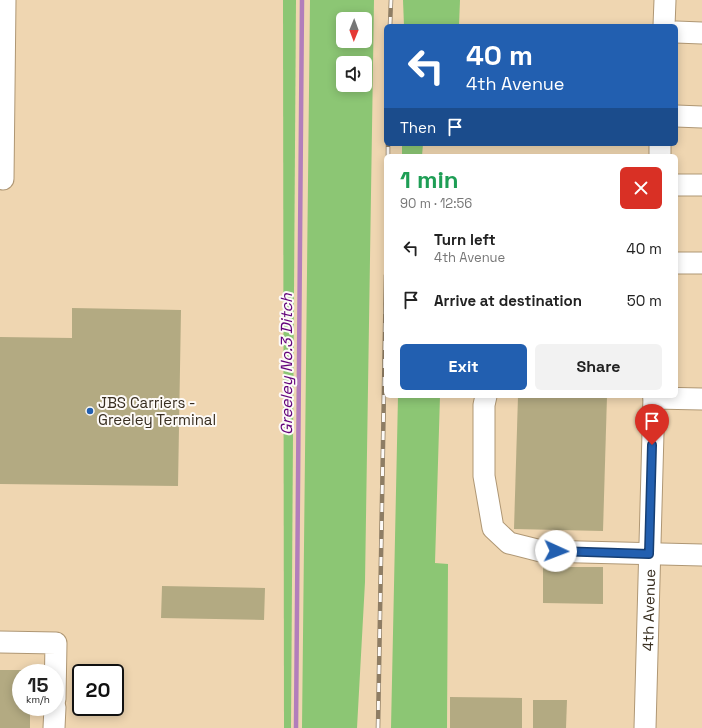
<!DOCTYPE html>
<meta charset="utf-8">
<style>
body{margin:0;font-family:"Space Grotesk",sans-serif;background:#f2f2f2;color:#222;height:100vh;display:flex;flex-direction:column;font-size:15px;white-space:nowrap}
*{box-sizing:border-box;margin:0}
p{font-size:13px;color:#767676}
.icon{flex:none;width:22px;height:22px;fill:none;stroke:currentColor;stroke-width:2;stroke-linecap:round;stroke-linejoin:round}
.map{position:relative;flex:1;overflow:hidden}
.drawer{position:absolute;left:384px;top:154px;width:294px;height:244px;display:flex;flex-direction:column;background:#fff;border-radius:6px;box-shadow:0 2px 10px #0003}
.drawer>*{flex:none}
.banner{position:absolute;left:384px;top:24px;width:294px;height:122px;border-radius:6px;box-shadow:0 2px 10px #0003;background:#225fb0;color:#fff;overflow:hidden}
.needle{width:26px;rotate:181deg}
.controls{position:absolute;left:336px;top:12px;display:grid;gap:8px}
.controls a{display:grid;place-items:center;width:36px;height:36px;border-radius:6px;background:#fff;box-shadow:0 2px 10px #0003;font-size:20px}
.speed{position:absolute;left:12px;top:664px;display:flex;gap:8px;font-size:20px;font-weight:700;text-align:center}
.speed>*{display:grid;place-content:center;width:52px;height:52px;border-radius:50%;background:#fff;box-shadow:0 2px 10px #0003;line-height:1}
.speed small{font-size:10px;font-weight:400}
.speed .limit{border:2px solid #111;border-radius:6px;background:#fff;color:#111}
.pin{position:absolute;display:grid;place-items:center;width:34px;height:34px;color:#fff;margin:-41px -17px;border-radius:50% 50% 50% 0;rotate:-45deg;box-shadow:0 0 4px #0007}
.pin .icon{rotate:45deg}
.me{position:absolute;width:44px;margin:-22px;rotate:92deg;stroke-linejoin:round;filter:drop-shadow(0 0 3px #0008)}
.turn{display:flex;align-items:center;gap:14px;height:84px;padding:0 16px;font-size:18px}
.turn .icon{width:52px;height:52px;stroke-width:2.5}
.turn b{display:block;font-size:28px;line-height:34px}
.then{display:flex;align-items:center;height:38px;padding:0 16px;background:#0003;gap:8px;font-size:15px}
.round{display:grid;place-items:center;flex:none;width:42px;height:42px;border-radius:6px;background:#f2f2f2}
.headline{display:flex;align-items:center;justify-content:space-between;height:68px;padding:0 16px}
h1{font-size:24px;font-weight:700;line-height:30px;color:#1e9e55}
.primary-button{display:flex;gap:8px;margin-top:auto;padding:8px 16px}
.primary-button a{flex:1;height:46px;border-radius:6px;background:#225fb0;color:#fff;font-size:16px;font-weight:700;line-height:46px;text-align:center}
.primary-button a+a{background:#f2f2f2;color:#222}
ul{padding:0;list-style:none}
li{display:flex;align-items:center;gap:12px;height:52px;padding:0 16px}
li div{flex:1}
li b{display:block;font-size:15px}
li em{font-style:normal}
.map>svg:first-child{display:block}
.green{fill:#8cc674;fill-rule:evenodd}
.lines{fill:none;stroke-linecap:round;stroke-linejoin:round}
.stream{stroke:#b27ebb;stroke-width:4.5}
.building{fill:#b3aa82}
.minor-casing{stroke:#af9774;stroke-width:23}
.minor{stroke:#fff;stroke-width:21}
.rail-casing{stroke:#8e7d64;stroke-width:4.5}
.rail{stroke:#fdfaf7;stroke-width:3;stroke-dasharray:9;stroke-linecap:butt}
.route-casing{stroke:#163e72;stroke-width:10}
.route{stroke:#225fb0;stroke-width:7}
.poi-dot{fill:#225fb0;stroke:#fdfaf7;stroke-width:1.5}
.labels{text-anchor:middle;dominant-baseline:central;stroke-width:4;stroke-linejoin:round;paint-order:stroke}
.poi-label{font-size:15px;fill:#382e20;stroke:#fdfaf7;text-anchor:start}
.street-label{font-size:15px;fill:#382e20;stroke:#fdfaf7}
.water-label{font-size:16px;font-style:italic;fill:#62017a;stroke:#fdfaf7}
</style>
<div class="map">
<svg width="702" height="728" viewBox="0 0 702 728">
<rect width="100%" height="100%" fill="#efd6b1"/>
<g class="green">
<polygon points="283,0 296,0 291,728 284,728"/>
<path d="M310,0H374L365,582L357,728H302ZM343,19H365V41H343ZM343,63H365V85H343Z"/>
<polygon points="403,0 460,0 459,26 404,26"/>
<polygon points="402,144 423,144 422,156 402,156"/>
<polygon points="398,396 440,396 435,563 448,564 447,728 391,728"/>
</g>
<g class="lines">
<polyline class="stream" points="296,728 302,0"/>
</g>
<g class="building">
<polygon points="72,308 181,310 178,486 0,484 0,337 72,338"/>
<polygon points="518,396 607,396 603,531 514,529"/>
<polygon points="543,567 603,567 603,604 543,603"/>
<polygon points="162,586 265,588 264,620 161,618"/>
<polygon points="0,670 31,670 31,673 21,673 21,707 30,707 30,728 0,728"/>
<polygon points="450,697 522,698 522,728 450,728"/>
<polygon points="533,700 567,700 566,728 533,728"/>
</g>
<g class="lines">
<defs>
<g id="minor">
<polyline points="664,26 665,0"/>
<polyline points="676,32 702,33"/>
<polyline points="676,116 702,117"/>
<polyline points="660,156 660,144"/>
<polyline points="3,179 5,0"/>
<polyline points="676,185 702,185"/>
<polyline points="676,263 702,263"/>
<polyline points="486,396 484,405 484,476 493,528 509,543 541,551 702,555"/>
<polyline points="654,398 702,399"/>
<polyline points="0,642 56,643 55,699"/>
<polyline points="54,728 55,707"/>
<path id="s1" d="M645,728L654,396"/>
</g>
</defs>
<use href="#minor" class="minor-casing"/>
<use href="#minor" class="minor"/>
<defs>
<g id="rail">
<polyline points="390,26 391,0"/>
<polyline points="388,156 388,144"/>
<polyline points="378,728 386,275"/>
</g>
</defs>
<use href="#rail" class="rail-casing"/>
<use href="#rail" class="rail"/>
</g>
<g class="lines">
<defs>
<polyline id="route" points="556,551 649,554 652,445"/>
</defs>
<use href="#route" class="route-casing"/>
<use href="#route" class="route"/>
</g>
<circle class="poi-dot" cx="90" cy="411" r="4"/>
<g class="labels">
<g class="poi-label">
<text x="98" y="402">JBS Carriers -<tspan x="98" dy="17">Greeley Terminal</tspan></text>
</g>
<g class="street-label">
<text stroke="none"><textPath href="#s1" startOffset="118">4th Avenue</textPath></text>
</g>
<g class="water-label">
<text transform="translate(286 364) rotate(-90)">Greeley No.3 Ditch</text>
</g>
</g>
</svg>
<div class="controls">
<a><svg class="needle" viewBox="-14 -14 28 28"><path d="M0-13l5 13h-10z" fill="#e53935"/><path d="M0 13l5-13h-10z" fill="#767676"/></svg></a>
<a><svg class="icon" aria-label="sound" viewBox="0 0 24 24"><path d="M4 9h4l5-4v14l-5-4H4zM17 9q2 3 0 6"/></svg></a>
</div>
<div class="speed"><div>15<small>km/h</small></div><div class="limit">20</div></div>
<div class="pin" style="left:652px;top:445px;background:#d93025"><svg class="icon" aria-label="arrive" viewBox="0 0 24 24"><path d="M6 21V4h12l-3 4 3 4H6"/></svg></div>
<svg class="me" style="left:556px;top:551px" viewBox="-20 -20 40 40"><circle r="19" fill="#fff"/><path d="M0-13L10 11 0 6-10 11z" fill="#225fb0"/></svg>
<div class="banner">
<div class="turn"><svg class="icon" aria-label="left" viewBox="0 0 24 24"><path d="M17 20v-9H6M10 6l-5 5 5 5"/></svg><div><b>40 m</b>4th Avenue</div></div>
<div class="then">Then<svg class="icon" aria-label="arrive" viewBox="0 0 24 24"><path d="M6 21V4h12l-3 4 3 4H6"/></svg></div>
</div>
<section class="drawer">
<div class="headline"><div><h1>1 min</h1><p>90 m · 12:56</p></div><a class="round" style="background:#d93025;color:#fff"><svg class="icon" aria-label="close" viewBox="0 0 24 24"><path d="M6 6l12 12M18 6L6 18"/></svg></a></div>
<ul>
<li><svg class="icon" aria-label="left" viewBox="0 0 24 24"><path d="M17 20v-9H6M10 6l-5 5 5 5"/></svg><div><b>Turn left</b><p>4th Avenue</p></div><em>40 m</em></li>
<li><svg class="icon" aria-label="arrive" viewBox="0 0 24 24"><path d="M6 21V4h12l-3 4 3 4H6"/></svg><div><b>Arrive at destination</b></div><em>50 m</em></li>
</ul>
<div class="primary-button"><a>Exit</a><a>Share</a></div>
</section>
</div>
